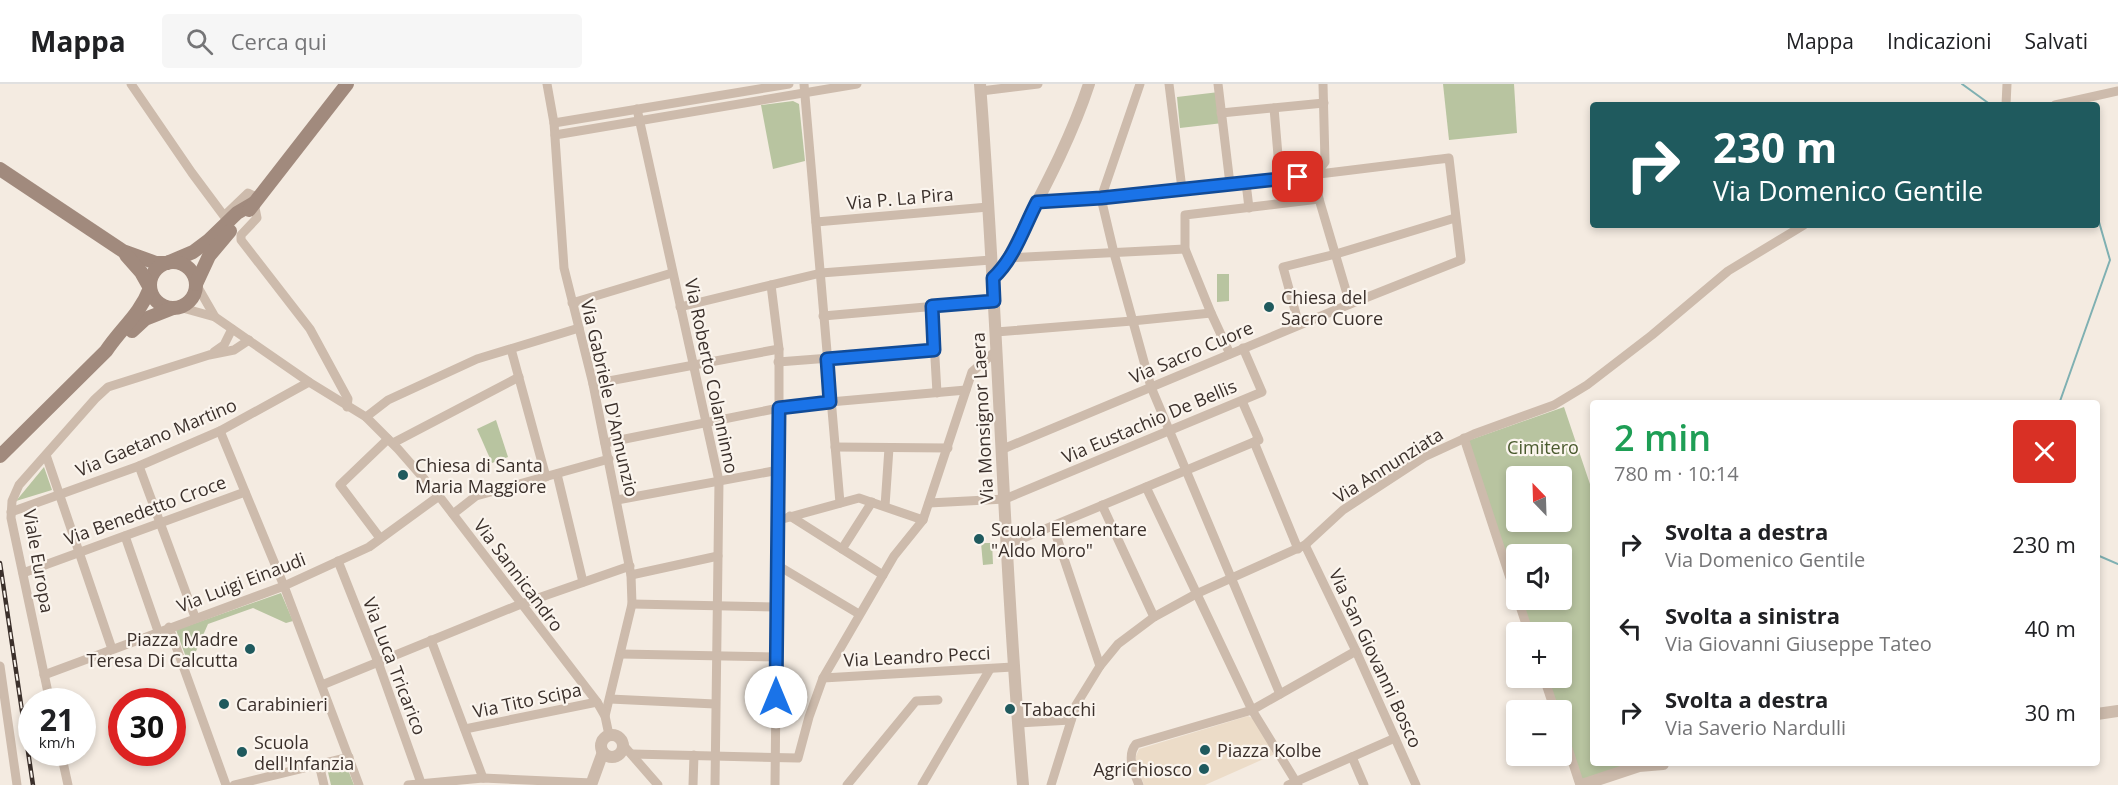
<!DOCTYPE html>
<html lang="it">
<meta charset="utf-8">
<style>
body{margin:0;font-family:"Open Sans",sans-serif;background:#f6f6f6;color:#202124;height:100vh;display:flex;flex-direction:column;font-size:22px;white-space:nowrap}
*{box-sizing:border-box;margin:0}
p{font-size:20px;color:#757577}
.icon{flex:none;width:33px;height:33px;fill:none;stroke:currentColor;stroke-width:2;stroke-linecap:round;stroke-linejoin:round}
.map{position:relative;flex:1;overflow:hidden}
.details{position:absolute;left:1590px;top:316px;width:510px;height:366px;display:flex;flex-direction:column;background:#fff;border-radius:6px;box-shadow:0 3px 9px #0003}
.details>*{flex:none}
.banner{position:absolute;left:1590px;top:18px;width:510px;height:126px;border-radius:6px;box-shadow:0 3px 9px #0003;background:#1f5a5e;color:#fff;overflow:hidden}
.needle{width:39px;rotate:337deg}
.buttons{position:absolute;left:1506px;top:382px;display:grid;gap:12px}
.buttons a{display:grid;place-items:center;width:66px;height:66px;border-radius:6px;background:#fff;box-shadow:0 3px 9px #0003;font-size:30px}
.speed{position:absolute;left:18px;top:604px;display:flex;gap:12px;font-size:30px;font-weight:700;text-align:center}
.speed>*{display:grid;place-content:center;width:78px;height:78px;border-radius:50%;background:#fff;box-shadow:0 3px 9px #0003;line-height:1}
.speed small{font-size:15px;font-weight:400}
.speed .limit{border:9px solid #d22;background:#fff;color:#111}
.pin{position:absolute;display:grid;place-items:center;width:51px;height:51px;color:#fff;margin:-26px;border-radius:12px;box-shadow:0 3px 9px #0006}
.me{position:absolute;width:66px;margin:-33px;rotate:0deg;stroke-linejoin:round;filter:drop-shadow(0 0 4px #0008)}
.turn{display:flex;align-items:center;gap:21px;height:126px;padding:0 24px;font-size:27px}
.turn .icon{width:78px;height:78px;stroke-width:2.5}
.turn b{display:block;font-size:42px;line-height:51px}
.round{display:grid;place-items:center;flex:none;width:63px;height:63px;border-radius:6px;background:#f6f6f6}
.overview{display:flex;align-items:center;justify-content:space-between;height:102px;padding:0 24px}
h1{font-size:36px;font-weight:600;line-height:45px;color:#1e9e55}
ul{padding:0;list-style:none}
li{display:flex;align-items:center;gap:18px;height:84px;padding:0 24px}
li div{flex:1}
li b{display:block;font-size:22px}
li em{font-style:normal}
header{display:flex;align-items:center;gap:36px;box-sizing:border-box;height:84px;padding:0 30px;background:#fff;border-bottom:2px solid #e0e0e0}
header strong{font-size:28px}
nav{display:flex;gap:33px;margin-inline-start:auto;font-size:21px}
.search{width:420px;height:54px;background:#f6f6f6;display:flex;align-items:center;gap:15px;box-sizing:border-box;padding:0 21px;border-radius:6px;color:#757577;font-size:22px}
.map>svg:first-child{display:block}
.green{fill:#b8c4a0;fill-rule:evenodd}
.plaza{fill:#ecdcc8}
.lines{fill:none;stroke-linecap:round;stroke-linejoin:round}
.stream{stroke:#7fb0b2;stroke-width:2}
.minor{stroke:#cdbbac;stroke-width:9}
.tertiary{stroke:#cdbbac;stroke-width:12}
.secondary{stroke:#a18a7d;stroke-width:14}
.rail-casing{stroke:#3b302b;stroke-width:4.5}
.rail{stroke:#fbf5ee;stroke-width:2;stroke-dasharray:7;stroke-linecap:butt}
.route-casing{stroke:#114b97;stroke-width:15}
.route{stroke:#1a73e8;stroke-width:10}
.poi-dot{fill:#1f5a5e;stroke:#fbf5ee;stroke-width:2}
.labels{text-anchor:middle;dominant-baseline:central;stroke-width:4.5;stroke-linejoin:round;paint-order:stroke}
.street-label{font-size:18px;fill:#3b302b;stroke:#fbf5ee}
.poi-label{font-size:18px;fill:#3b302b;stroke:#fbf5ee;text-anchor:start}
.park-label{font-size:18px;fill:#4a5a2e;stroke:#fbf5ee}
</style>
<header>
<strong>Mappa</strong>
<div class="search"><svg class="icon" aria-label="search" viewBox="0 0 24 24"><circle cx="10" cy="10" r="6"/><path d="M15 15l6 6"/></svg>Cerca qui</div>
<nav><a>Mappa</a><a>Indicazioni</a><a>Salvati</a></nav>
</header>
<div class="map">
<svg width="2118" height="701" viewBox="0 0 2118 701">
<rect width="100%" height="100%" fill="#f4ebe1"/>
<g class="green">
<polygon points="1443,0 1514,0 1517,49 1449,56"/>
<polygon points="1219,8 1223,39 1180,44 1177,13"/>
<polygon points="793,17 799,20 805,77 773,85 761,21"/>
<polygon points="1217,190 1229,190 1229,217 1217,218"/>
<path d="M1564,323L1593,409V680H1629L1582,696L1562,636V627H1558L1547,594H1562V549H1532L1521,516H1562V471H1516V503L1467,357ZM1516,393H1562V438H1516Z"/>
<polygon points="496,336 508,373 492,379 477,345"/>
<polygon points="44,383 52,406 16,417"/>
<polygon points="981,459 992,459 993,480 983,481"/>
<polygon points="281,509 293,537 286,539 253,524 208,540 193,574 187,576 176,546"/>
<polygon points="345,678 354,701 331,701 327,684"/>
</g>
<polygon class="plaza" points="1248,632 1254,635 1275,670 1205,701 1144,701 1136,679 1136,672 1139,665"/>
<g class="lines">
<g class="stream">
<polyline points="1962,0 1991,21"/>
<polyline points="2059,320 2110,176 2097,131"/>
<polyline points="2097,471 2118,480"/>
</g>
<g class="minor">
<polyline points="131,0 192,89 224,132 248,109 258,114"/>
<polyline points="547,0 554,39 564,184 593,300 631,491 632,520 605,632"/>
<polyline points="804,0 840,419"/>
<polyline points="1140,0 1101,114 1114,169 1151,303 1280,610"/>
<polyline points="1169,0 1182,105"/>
<polyline points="1218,0 1230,100"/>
<polyline points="1323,0 1325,78 1315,91 1319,115 1350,220"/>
<polyline points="981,7 1038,0"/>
<polyline points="2006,21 2007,0"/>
<polyline points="2055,21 2118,7"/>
<polyline points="1274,24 1280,95"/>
<polyline points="637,25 719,397 715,701"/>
<polyline points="1221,29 1324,19"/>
<polyline points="554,39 789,0"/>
<polyline points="555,51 857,0"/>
<polyline points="1246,99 1249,124"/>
<polyline points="254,119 257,134 241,151 241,156 310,245 348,315 347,323"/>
<polyline points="816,138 988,123"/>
<polyline points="1008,174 1185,165"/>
<polyline points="196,200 215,233"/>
<polyline points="771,201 779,265 779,324 775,701"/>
<polyline points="572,219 672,189"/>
<polyline points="932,222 937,309"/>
<polyline points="179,223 215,233 309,298 366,333 398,365 439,412 597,618 605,632 609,651"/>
<polyline points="680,223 821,189 991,176"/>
<polyline points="823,232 994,217"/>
<polyline points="1299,241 1283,183 1336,170 1455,134"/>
<polyline points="996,248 1132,237 1211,229"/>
<polyline points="511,265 546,393"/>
<polyline points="214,268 224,261 232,245"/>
<polyline points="1230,270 1211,229 1185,165 1185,131 1319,115"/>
<polyline points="778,278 934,266"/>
<polyline points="593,300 779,265"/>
<polyline points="1242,317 1259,356 1254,358"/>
<polyline points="366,333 388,316 477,275 579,244"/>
<polyline points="220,347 284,502 359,701"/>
<polyline points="1464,354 1516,512"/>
<polyline points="1254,358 1298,465"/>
<polyline points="393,359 519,293"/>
<polyline points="605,359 779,324 830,318 966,306"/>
<polyline points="835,363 948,364"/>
<path d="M1003,365L1350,220L1461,176L1449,74C1312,91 1175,109 1037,118"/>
<polyline points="46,371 112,565"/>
<polyline points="139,382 195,533"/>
<polyline points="557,390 583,498"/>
<polyline points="1146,403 1252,626 1298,701"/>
<polyline points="617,416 779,386"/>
<polyline points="929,419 1005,415 1262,308 1243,264"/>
<polyline points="1102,421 1154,533"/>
<polyline points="885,422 889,364"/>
<polyline points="11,428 139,382 220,347 309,298"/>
<polyline points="453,430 476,412 609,375"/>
<polyline points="790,432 883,491"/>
<polyline points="779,436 859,414 923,436"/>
<polyline points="1053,442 1100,582"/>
<polyline points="125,452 158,547"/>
<polyline points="380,454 340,401 388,355"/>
<polyline points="1007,461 1254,358"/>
<polyline points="1305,461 1356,567 1416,701"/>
<polyline points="842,465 872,418"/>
<polyline points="338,477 378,578 421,699"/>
<polyline points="777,481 859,530"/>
<polyline points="23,489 245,408"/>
<polyline points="631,491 718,472"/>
<polyline points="1518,516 1529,549"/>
<polyline points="632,520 777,523"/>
<polyline points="169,543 226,701"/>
<polyline points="431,556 483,694"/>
<polyline points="621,570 777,573"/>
<polyline points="0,582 17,701"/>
<polyline points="44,591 284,502 369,463 439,412"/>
<polyline points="823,594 1013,583"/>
<polyline points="1544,594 1555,627"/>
<polyline points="322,601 521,520 630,482"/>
<polyline points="610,615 715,620"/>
<polyline points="50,618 11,434 12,417 19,401 95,315 108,303 209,271 234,266 249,256"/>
<polyline points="1018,639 1071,636"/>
<polyline points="465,645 597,618"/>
<polyline points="1562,646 1580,701"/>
<polyline points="624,662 658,701"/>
<polyline points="61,669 68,701"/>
<polyline points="632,670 798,674 809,633 823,594 894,472 923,436 972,288 997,266"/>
<polyline points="1352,673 1364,701"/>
<polyline points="319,680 324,701"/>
<polyline points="234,701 349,673"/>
<polyline points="408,701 483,694 592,699"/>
<polyline points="693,701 694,671"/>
<polyline points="847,701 916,617 938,616"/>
<polyline points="922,701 990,585"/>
<polyline points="1051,701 1076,621 1100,582 1118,560 1154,533 1196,510 1305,461 1343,426 1424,373 1474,350 1554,321 1587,301 1652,251 1728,187 1804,141"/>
<path d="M1139,701C1134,688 1126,672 1136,660L1252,626L1356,567"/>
<polyline points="1288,701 1395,654"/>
</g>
<g class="tertiary">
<path d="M980,0C998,233 1003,468 1023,701"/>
<path d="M992,194L1001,186L1008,174C1037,117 1069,61 1089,0"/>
<polyline points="2097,630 2118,627"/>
<circle cx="612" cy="662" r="11"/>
<polyline points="591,701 603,668"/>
<polyline points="1582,701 1639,682 1663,680"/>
</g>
<g class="secondary">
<polyline points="0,85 123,167 156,179 167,179 193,168 209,156 237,129 254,119"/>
<polyline points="249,126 347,0"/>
<circle cx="173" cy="201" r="23"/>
<polyline points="196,200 209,172 230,147"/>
<polyline points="132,247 145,235 173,224"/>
<path d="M0,372L106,267C122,243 139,232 150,204L141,188L126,171"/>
</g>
<defs>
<polyline id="rail" points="0,479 33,701"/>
</defs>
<use href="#rail" class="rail-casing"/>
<use href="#rail" class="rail"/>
</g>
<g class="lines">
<defs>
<path id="route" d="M776,613L779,324L830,318L827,275L934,266L932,222L994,217L993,194C1014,175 1024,143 1037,118L1101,114L1298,93"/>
</defs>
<use href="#route" class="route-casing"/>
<use href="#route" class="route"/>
</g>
<g class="poi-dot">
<circle cx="1269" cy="223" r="6"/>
<circle cx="403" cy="391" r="6"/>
<circle cx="979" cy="455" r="6"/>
<circle cx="250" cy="565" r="6"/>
<circle cx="224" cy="620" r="6"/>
<circle cx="1010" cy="625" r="6"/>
<circle cx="1205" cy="666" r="6"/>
<circle cx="242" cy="668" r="6"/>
<circle cx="1204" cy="685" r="6"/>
</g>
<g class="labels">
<g class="street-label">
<text transform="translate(900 114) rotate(-5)">Via P. La Pira</text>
<text transform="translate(1191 268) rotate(-23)">Via Sacro Cuore</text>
<text transform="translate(712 292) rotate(78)">Via Roberto Colanninno</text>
<text transform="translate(610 314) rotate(77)">Via Gabriele D'Annunzio</text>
<text transform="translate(982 334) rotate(-93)">Via Monsignor Laera</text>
<text transform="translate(1149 337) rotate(-23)">Via Eustachio De Bellis</text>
<text transform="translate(156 353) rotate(-23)">Via Gaetano Martino</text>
<text transform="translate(1388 381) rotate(-32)">Via Annunziata</text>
<text transform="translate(145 426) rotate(-20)">Via Benedetto Croce</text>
<text transform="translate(39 477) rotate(80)">Viale Europa</text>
<text transform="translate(519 491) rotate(53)">Via Sannicandro</text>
<text transform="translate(241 498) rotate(-21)">Via Luigi Einaudi</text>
<text transform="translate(917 572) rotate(-3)">Via Leandro Pecci</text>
<text transform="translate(1376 574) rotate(65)">Via San Giovanni Bosco</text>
<text transform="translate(395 582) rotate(69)">Via Luca Tricarico</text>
<text transform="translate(527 616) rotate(-12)">Via Tito Scipa</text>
</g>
<g class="poi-label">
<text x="1281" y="213">Chiesa del<tspan x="1281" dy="21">Sacro Cuore</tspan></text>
<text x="415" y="381">Chiesa di Santa<tspan x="415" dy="21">Maria Maggiore</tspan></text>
<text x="991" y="445">Scuola Elementare<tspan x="991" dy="21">"Aldo Moro"</tspan></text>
<text x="238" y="555" text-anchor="end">Piazza Madre<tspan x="238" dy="21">Teresa Di Calcutta</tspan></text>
<text x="236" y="620">Carabinieri</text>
<text x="1022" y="625">Tabacchi</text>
<text x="254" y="658">Scuola<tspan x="254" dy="21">dell'Infanzia</tspan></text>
<text x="1217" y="666">Piazza Kolbe</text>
<text x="1192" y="685" text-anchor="end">AgriChiosco</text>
</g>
<g class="park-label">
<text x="1543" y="363">Cimitero</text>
</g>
</g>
</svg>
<div class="buttons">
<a><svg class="needle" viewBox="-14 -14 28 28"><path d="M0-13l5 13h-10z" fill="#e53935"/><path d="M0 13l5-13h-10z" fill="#757577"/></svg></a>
<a><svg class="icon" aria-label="sound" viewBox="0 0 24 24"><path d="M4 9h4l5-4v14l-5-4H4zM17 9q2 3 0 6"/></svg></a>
<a>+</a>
<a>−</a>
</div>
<div class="speed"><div>21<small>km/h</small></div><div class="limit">30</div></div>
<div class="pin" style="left:1298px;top:93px;background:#d93025"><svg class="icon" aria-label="arrive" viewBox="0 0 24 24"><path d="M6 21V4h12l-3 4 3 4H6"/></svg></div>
<svg class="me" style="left:776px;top:613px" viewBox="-20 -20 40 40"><circle r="19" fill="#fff"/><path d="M0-13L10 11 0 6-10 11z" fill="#1a73e8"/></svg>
<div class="banner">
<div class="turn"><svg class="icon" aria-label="right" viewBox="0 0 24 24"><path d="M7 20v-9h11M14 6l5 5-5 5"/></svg><div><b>230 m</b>Via Domenico Gentile</div></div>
</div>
<section class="details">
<div class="overview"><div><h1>2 min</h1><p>780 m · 10:14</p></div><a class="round" style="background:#d93025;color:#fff"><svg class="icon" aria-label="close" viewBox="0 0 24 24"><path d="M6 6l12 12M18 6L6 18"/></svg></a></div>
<ul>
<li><svg class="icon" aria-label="right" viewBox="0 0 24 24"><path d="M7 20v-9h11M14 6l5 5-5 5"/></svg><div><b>Svolta a destra</b><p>Via Domenico Gentile</p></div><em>230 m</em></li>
<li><svg class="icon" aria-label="left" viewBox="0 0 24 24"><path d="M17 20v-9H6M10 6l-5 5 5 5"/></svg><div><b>Svolta a sinistra</b><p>Via Giovanni Giuseppe Tateo</p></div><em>40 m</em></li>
<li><svg class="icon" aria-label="right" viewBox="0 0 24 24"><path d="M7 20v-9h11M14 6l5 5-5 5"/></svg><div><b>Svolta a destra</b><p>Via Saverio Nardulli</p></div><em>30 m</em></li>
</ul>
</section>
</div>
